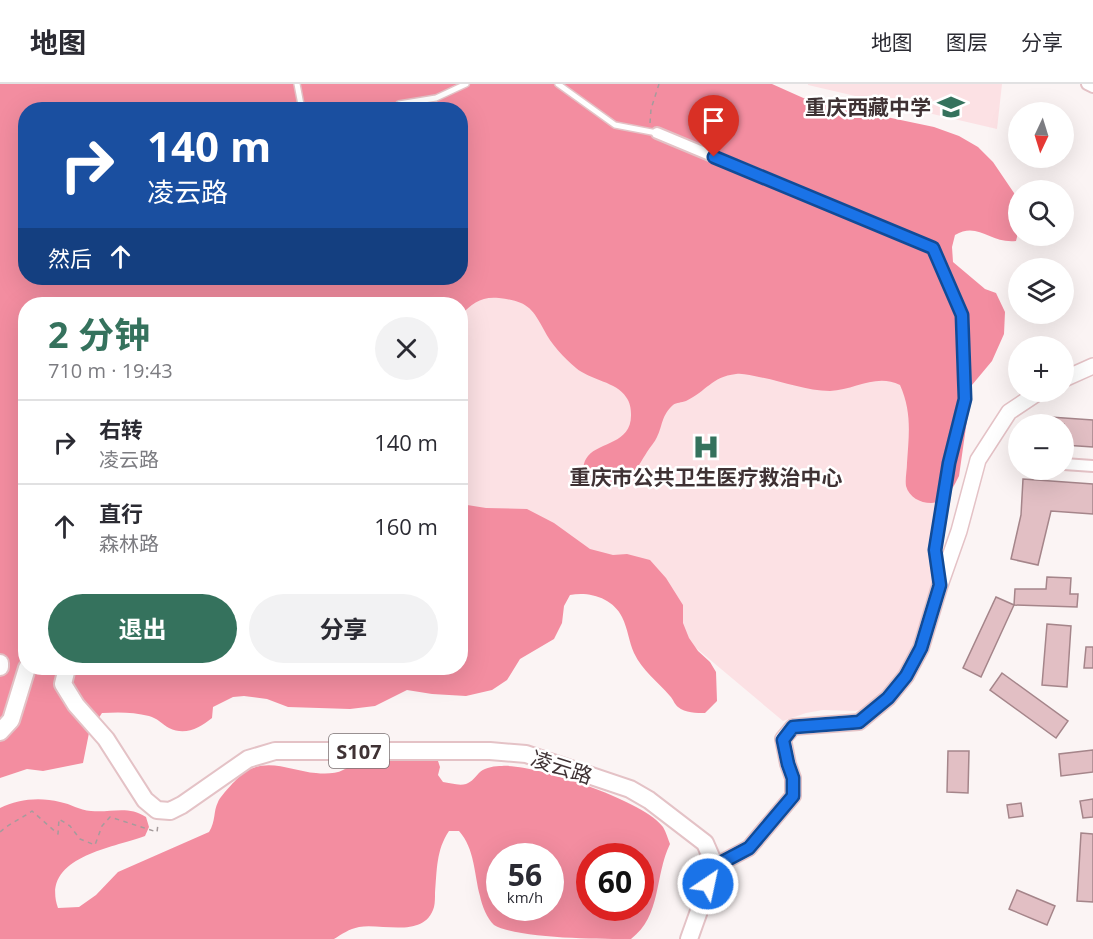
<!DOCTYPE html>
<html lang="zh">
<meta charset="utf-8">
<style>
body{margin:0;font-family:"Open Sans","Noto Sans SC",sans-serif;background:#f2f2f3;color:#2b2b33;height:100vh;display:flex;flex-direction:column;font-size:22px;white-space:nowrap}
*{box-sizing:border-box;margin:0}
p{font-size:20px;color:#7c7c81}
.icon{flex:none;width:33px;height:33px;fill:none;stroke:currentColor;stroke-width:2;stroke-linecap:round;stroke-linejoin:round}
.map{position:relative;flex:1;overflow:hidden}
.side{position:absolute;left:18px;top:213px;width:450px;height:378px;display:flex;flex-direction:column;background:#fff;border-radius:24px;box-shadow:0 6px 24px #0002}
.side>*{flex:none}
.hud{position:absolute;left:18px;top:18px;width:450px;height:183px;border-radius:24px;box-shadow:0 6px 24px #0002;background:#1a4fa0;color:#fff;overflow:hidden}
.needle{width:39px;rotate:184deg}
.fabs{position:absolute;left:1008px;top:18px;display:grid;gap:12px}
.fabs a{display:grid;place-items:center;width:66px;height:66px;border-radius:50%;background:#fff;box-shadow:0 6px 24px #0002;font-size:30px}
.speed{position:absolute;left:486px;top:759px;display:flex;gap:12px;font-size:30px;font-weight:700;text-align:center}
.speed>*{display:grid;place-content:center;width:78px;height:78px;border-radius:50%;background:#fff;box-shadow:0 6px 24px #0002;line-height:1}
.speed small{font-size:15px;font-weight:400}
.speed .limit{border:9px solid #d22;background:#fff;color:#111}
.pin{position:absolute;display:grid;place-items:center;width:51px;height:51px;color:#fff;margin:-62px -26px;border-radius:50% 50% 50% 0;rotate:-45deg;box-shadow:0 0 6px #0007}
.pin .icon{rotate:45deg}
.me{position:absolute;width:66px;margin:-33px;rotate:34deg;stroke-linejoin:round;filter:drop-shadow(0 0 4px #0008)}
.turn{display:flex;align-items:center;gap:21px;height:126px;padding:0 30px;font-size:27px}
.turn .icon{width:78px;height:78px;stroke-width:2.5}
.turn b{display:block;font-size:42px;line-height:51px}
.then{display:flex;align-items:center;height:57px;padding:0 30px;background:#0003;gap:12px;font-size:22px}
.round{display:grid;place-items:center;flex:none;width:63px;height:63px;border-radius:32px;background:#f2f2f3}
.headline{display:flex;align-items:center;justify-content:space-between;height:102px;padding:0 30px}
h1{font-size:36px;font-weight:700;line-height:45px;color:#35725d}
.cta{display:flex;gap:12px;margin-top:auto;padding:12px 30px}
.cta a{flex:1;height:69px;border-radius:36px;background:#35725d;color:#fff;font-size:24px;font-weight:700;line-height:69px;text-align:center}
.cta a+a{background:#f2f2f3;color:#2b2b33}
ul{padding:0;list-style:none}
li{display:flex;align-items:center;gap:18px;height:84px;padding:0 30px;border-top:2px solid #e1e1e2}
li div{flex:1}
li b{display:block;font-size:22px}
li em{font-style:normal}
header{display:flex;align-items:center;gap:36px;box-sizing:border-box;height:84px;padding:0 30px;background:#fff;border-bottom:2px solid #e1e1e2}
header strong{font-size:28px}
nav{display:flex;gap:33px;margin-inline-start:auto;font-size:21px}
.map>svg:first-child{display:block}
.built{fill:#fce1e4}
.forest{fill:#f38da0;fill-rule:evenodd}
.building{fill:#e2bfc4;stroke:#a5858a;stroke-width:1.5}
.lines{fill:none;stroke-linecap:round;stroke-linejoin:round}
.lane-casing{stroke:#e4c2c6;stroke-width:8}
.street-casing{stroke:#e4c2c6;stroke-width:14}
.secondary-casing{stroke:#e4c2c6;stroke-width:18}
.primary-casing{stroke:#e4c2c6;stroke-width:20}
.path{stroke:#a59b9c;stroke-width:1.5;stroke-dasharray:4.5 4.5;stroke-linecap:butt}
.lane{stroke:#fff;stroke-width:5}
.street{stroke:#fff;stroke-width:10}
.secondary{stroke:#fff;stroke-width:15}
.primary{stroke:#fff;stroke-width:16}
.route-casing{stroke:#114b97;stroke-width:15}
.route{stroke:#1a73e8;stroke-width:10}
.labels{text-anchor:middle;dominant-baseline:central;stroke-width:5;stroke-linejoin:round;paint-order:stroke}
.shield{fill:#fff;stroke:#797071;stroke-width:1.5}
.shield-label{font-size:20px;font-weight:bold;fill:#3f3234}
.poi-label{font-size:21px;font-weight:bold;fill:#3f3234;stroke:#fff;text-anchor:end}
.street-label{font-size:21px;fill:#3f3234;stroke:#fff}
</style>
<header>
<strong>地图</strong>
<nav><a>地图</a><a>图层</a><a>分享</a></nav>
</header>
<div class="map">
<svg width="1093" height="855" viewBox="0 0 1093 855">
<rect width="100%" height="100%" fill="#fbf4f4"/>
<g class="built">
<polygon points="1002,0 997,45 808,1 808,0"/>
<polygon points="476,191 957,296 938,529 921,581 897,616 855,627 823,626 806,629 783,637 671,543 461,430 460,220 405,220"/>
</g>
<g class="forest">
<path d="M0,0H772L810,17L934,43L959,52L978,63L993,78L1014,109L1018,126V149L1016,157C991,160 978,137 955,151L952,163L953,178L985,205L996,209L1005,228L1004,250L992,277L972,301L959,392C953,404 946,419 931,419C920,419 909,413 906,402C905,395 907,386 907,379C909,350 912,328 900,301C876,289 855,306 830,307C806,307 782,297 759,293C752,292 744,289 736,290C711,293 707,307 686,317C681,319 677,318 673,321C661,332 663,341 657,353C655,358 650,363 647,368C637,384 635,391 615,398C609,400 599,401 593,398C582,393 581,380 588,372C600,358 632,360 631,330C631,325 630,318 626,313C617,298 590,296 576,284C564,274 551,260 544,246C532,223 526,217 499,214C482,212 472,219 461,231L460,220H26V584H460L461,420L486,424L527,425L554,439L590,465L613,471L627,470L650,476L666,494L683,521V539L689,554L698,567L710,578L716,588L717,617L705,629C697,629 685,629 678,623C675,621 673,615 670,612C658,598 642,586 634,569C629,558 628,545 622,533C613,514 589,507 570,511L564,522L562,539L554,555L520,575L507,596L492,606L466,612L432,610L407,606L375,622L350,625L288,623L267,615L244,612L233,613L213,623L212,634C200,644 185,652 169,644C162,640 157,634 149,632C134,628 118,628 102,629L89,649L83,679L43,687L27,685L0,694ZM26,26H460V194H26Z"/>
<path d="M437,674L440,683L438,691L443,698C450,699 459,702 466,700C472,698 476,692 480,688C486,683 495,682 502,682C532,679 646,717 663,743C666,748 668,755 670,760C654,793 662,831 631,855C600,855 518,855 494,841C487,834 482,822 480,812C474,790 475,765 459,747H449C436,766 437,787 435,809C435,813 435,819 434,823C425,855 382,839 359,843C349,845 342,850 334,855H0V724C18,715 40,713 60,718C71,720 79,726 91,727C111,729 128,721 146,733L149,743L145,752C113,764 40,773 58,824L79,823L96,811L118,788L209,748C216,737 213,728 218,718C221,711 239,692 245,688C268,673 292,687 316,689C324,690 336,690 343,686C349,684 353,678 359,677C383,671 412,675 437,674ZM500,772H550V824H500ZM590,772H640V824H590Z"/>
</g>
<g class="building">
<polygon points="1050,333 1093,336 1093,363 1064,361 1064,340 1036,340"/>
<polygon points="1023,395 1093,400 1093,430 1051,427 1038,481 1011,475 1021,431"/>
<polygon points="1047,493 1071,494 1070,510 1078,510 1077,523 1014,521 1015,505 1046,505"/>
<polygon points="996,513 1014,521 981,593 963,584"/>
<polygon points="1047,540 1071,542 1067,603 1042,601"/>
<polygon points="1086,563 1093,563 1093,584 1084,584"/>
<polygon points="1002,589 1068,637 1056,654 990,606"/>
<polygon points="1093,666 1093,688 1061,692 1059,670"/>
<polygon points="948,667 969,667 968,709 947,708"/>
<polygon points="1093,715 1093,733 1083,734 1080,717"/>
<polygon points="1021,719 1023,732 1009,734 1007,721"/>
<polygon points="1081,749 1093,750 1093,818 1077,817"/>
<polygon points="1017,806 1055,822 1047,841 1009,825"/>
</g>
<g class="lines">
<defs>
<g id="lane">
<polyline points="297,0 302,26"/>
<polyline points="558,0 615,41 657,49"/>
<polyline points="394,26 399,20 436,14 466,0"/>
</g>
<g id="street">
<polyline points="1087,0 1093,3"/>
<polyline points="657,49 933,164 962,231 965,315 949,379 935,466 940,498"/>
<polyline points="1064,380 1093,382"/>
</g>
<g id="secondary">
<polyline points="1064,295 1093,282"/>
<polyline points="715,782 749,764 793,712 793,694 788,680 783,655 793,643 859,638 888,614 906,592 921,564 940,501 959,447 978,376 1009,328 1039,308"/>
</g>
<g id="primary">
<polyline points="0,579 0,583"/>
<polyline points="67,584 63,600 76,621 106,655 145,716 157,726 170,727 182,721 248,675 275,667 490,667 526,670 630,705 649,716 705,759 715,782 689,855"/>
<polyline points="0,648 11,636 27,584"/>
</g>
</defs>
<use href="#lane" class="lane-casing"/>
<use href="#street" class="street-casing"/>
<use href="#secondary" class="secondary-casing"/>
<use href="#primary" class="primary-casing"/>
<g class="path">
<polyline points="650,39 651,25 659,0"/>
<path d="M0,748C10,739 21,735 32,727L58,750L59,735L70,742L80,755L95,761L102,742L110,733L157,748L158,740"/>
</g>
<use href="#lane" class="lane"/>
<use href="#street" class="street"/>
<use href="#secondary" class="secondary"/>
<use href="#primary" class="primary"/>
</g>
<g class="lines">
<defs>
<polyline id="route" points="708,800 715,782 749,764 793,712 793,694 788,680 783,656 793,643 859,638 888,614 906,592 921,564 940,501 935,466 949,379 965,315 962,231 933,164 714,73"/>
</defs>
<use href="#route" class="route-casing"/>
<use href="#route" class="route"/>
</g>
<defs>
<symbol id="school-bare" viewBox="-9 -9 18 18"><path d="M0-5L7-2L0 1L-7-2ZM-4 1L0 2.5L4 1V4Q0 6-4 4Z" fill="#35725d" stroke="#fff" stroke-width="2.5" paint-order="stroke"/></symbol>
<symbol id="hospital-bare" viewBox="-9 -9 18 18"><path d="M-5-5h3v3.5h4V-5h3V5h-3V1.5h-4V5h-3Z" fill="#35725d" stroke="#fff" stroke-width="2.5" paint-order="stroke"/></symbol>
</defs>
<g fill-rule="evenodd">
<use href="#school-bare" x="932" y="4" width="38" height="38"/>
<use href="#hospital-bare" x="687" y="344" width="38" height="38"/>
</g>
<g class="labels">
<rect class="shield" x="329" y="650" width="60" height="34" rx="4.5"/>
<g class="shield-label">
<text x="359" y="667">S107</text>
</g>
<g class="poi-label">
<text x="931" y="23">重庆西藏中学</text>
<text x="706" y="393" text-anchor="middle">重庆市公共卫生医疗救治中心</text>
</g>
<g class="street-label">
<text transform="translate(562 683) rotate(18)">凌云路</text>
</g>
</g>
</svg>
<div class="fabs">
<a><svg class="needle" viewBox="-14 -14 28 28"><path d="M0-13l5 13h-10z" fill="#e53935"/><path d="M0 13l5-13h-10z" fill="#7c7c81"/></svg></a>
<a><svg class="icon" aria-label="search" viewBox="0 0 24 24"><circle cx="10" cy="10" r="6"/><path d="M15 15l6 6"/></svg></a>
<a><svg class="icon" aria-label="layers" viewBox="0 0 24 24"><path d="M12 4l9 5-9 5-9-5zM3 14l9 5 9-5"/></svg></a>
<a>+</a>
<a>−</a>
</div>
<div class="speed"><div>56<small>km/h</small></div><div class="limit">60</div></div>
<div class="pin" style="left:714px;top:73px;background:#d93025"><svg class="icon" aria-label="arrive" viewBox="0 0 24 24"><path d="M6 21V4h12l-3 4 3 4H6"/></svg></div>
<svg class="me" style="left:708px;top:800px" viewBox="-20 -20 40 40"><circle r="17" fill="#1a73e8" stroke="#fff" stroke-width="3"/><path d="M0-11L8 9 0 5-8 9z" fill="#fff"/></svg>
<div class="hud">
<div class="turn"><svg class="icon" aria-label="right" viewBox="0 0 24 24"><path d="M7 20v-9h11M14 6l5 5-5 5"/></svg><div><b>140 m</b>凌云路</div></div>
<div class="then">然后<svg class="icon" aria-label="ahead" viewBox="0 0 24 24"><path d="M12 20V5M6 11l6-6 6 6"/></svg></div>
</div>
<section class="side">
<div class="headline"><div><h1>2 分钟</h1><p>710 m · 19:43</p></div><a class="round"><svg class="icon" aria-label="close" viewBox="0 0 24 24"><path d="M6 6l12 12M18 6L6 18"/></svg></a></div>
<ul>
<li><svg class="icon" aria-label="right" viewBox="0 0 24 24"><path d="M7 20v-9h11M14 6l5 5-5 5"/></svg><div><b>右转</b><p>凌云路</p></div><em>140 m</em></li>
<li><svg class="icon" aria-label="ahead" viewBox="0 0 24 24"><path d="M12 20V5M6 11l6-6 6 6"/></svg><div><b>直行</b><p>森林路</p></div><em>160 m</em></li>
</ul>
<div class="cta"><a>退出</a><a>分享</a></div>
</section>
</div>
